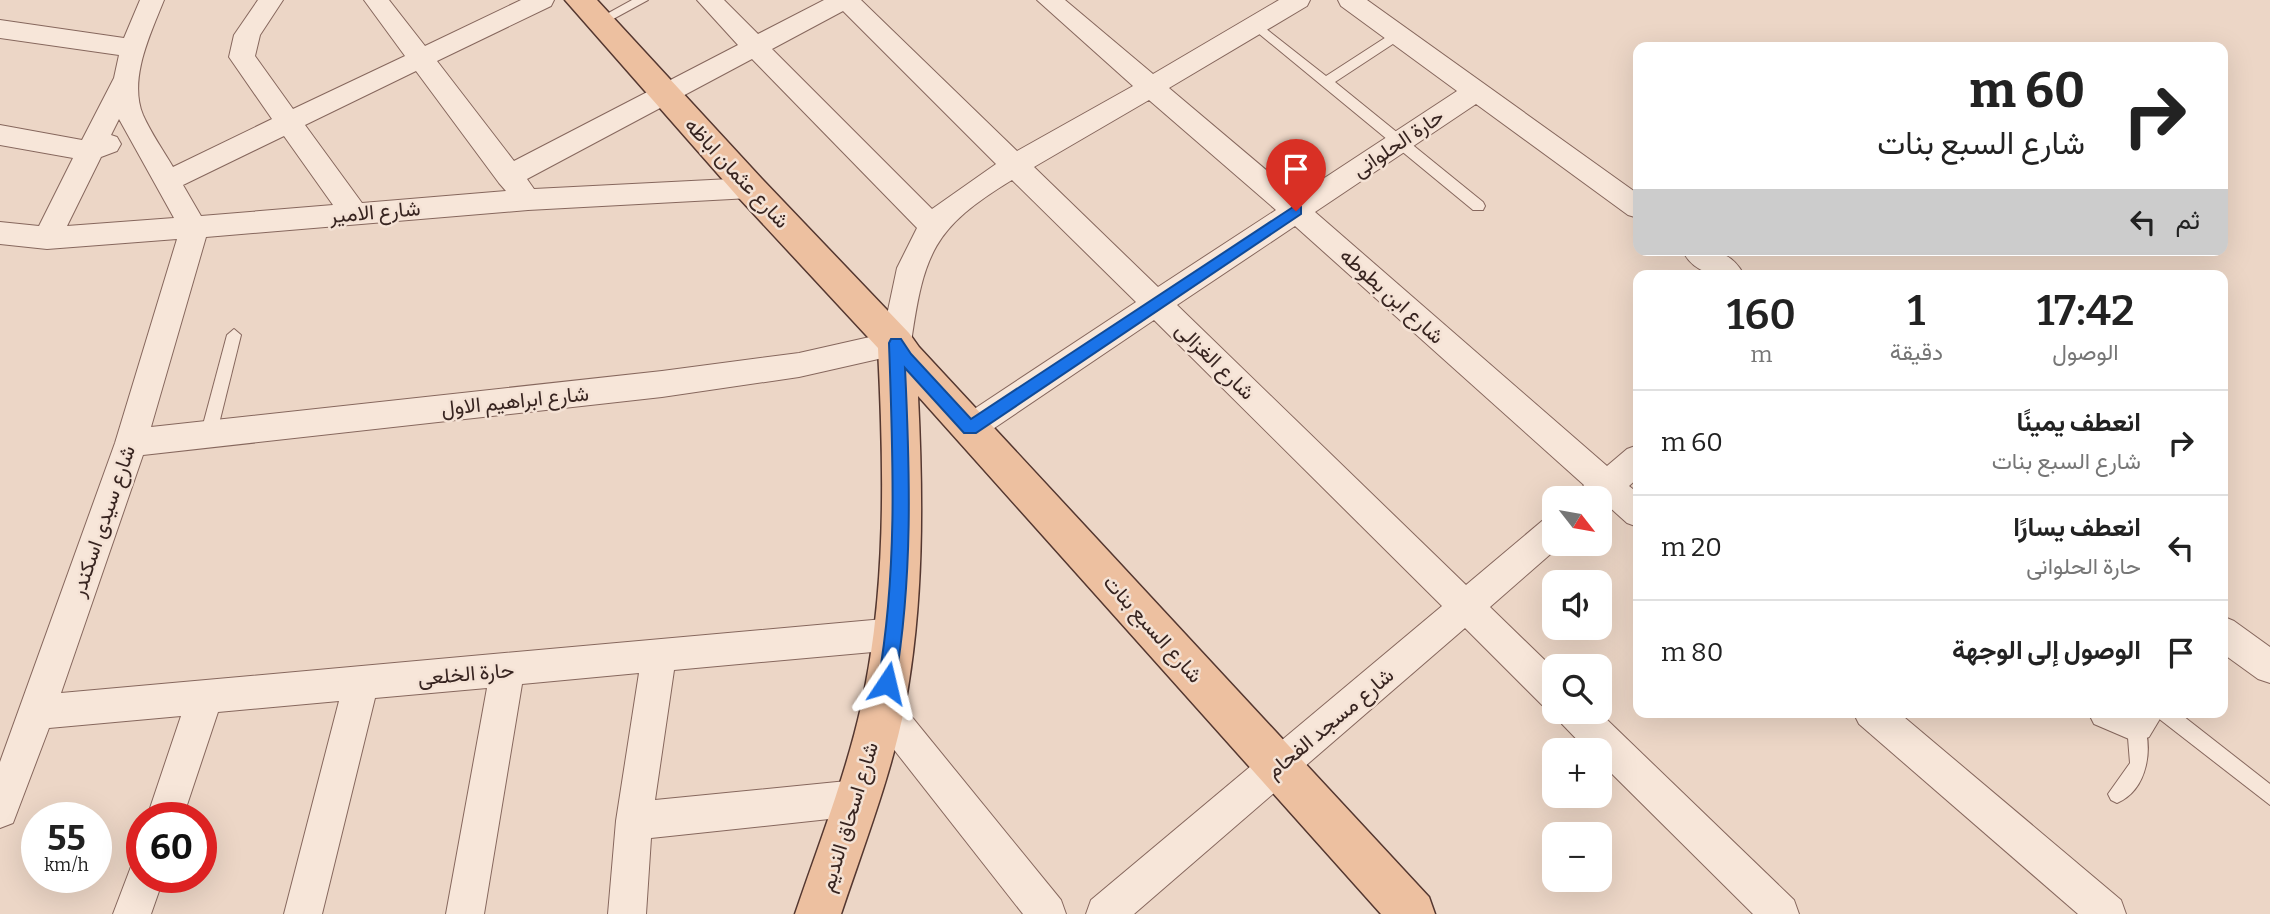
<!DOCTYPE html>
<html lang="ar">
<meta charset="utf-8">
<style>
body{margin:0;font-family:Bitter,Vazirmatn,serif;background:#f6f6f6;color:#222;direction:rtl;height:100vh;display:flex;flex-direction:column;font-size:26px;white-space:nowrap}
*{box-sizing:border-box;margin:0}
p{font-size:23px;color:#767676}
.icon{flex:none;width:38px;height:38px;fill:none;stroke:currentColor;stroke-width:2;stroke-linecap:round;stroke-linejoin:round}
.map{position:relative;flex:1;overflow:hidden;direction:ltr}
.drawer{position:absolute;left:1633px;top:270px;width:595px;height:448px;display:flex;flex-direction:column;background:#fff;border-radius:14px;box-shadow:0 7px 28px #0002;direction:rtl}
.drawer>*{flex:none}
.guide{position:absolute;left:1633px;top:42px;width:595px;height:214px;border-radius:14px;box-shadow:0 7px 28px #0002;direction:rtl;background:#fff;color:#222;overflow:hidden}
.needle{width:46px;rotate:121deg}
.buttons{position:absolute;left:1542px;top:486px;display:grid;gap:14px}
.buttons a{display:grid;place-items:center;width:70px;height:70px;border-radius:14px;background:#fff;box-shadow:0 7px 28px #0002;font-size:35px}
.speed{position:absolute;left:21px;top:802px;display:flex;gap:14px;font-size:35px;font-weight:700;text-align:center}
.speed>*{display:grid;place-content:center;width:91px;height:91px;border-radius:50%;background:#fff;box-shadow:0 7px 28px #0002;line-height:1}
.speed small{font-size:18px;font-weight:400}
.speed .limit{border:10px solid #d22;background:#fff;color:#111}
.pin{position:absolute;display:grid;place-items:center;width:60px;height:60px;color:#fff;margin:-72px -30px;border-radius:50% 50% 50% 0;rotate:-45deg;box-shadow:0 0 7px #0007}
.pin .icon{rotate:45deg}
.me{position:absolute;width:77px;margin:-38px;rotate:10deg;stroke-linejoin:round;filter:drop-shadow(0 0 5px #0008)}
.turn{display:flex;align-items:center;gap:24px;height:147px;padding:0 28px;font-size:32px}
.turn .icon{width:91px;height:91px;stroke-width:2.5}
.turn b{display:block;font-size:49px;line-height:60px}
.then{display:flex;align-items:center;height:66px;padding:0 28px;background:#0003;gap:14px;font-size:26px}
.eta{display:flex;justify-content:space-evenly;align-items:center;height:119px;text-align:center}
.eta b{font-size:42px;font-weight:600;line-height:49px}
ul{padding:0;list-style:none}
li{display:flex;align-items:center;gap:21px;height:105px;padding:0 28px;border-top:2px solid #e0e0e0}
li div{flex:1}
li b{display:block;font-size:26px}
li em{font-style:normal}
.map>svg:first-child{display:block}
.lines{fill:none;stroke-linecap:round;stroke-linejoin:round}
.lane-casing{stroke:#86675d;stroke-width:2}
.street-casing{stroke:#86675d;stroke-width:2}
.primary-casing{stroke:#543730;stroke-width:3}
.lane{fill:#f7e6d9;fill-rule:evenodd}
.street{fill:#f7e6d9;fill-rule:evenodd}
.primary{fill:#edc0a0;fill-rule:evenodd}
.route{fill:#1a73e8;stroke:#114b97;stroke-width:2}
.labels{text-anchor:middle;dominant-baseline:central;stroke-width:5;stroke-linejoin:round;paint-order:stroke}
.street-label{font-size:21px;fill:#372420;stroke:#f4e2d5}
</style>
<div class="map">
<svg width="2270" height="914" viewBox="0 0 2270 914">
<rect width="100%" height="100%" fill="#ecd6c6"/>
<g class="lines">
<defs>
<g id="lane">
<polygon points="632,0 648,0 604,24 596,24 594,21"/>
<polygon points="1256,21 1326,76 1394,32 1402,32 1402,38 1335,82 1483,202 1485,206 1483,210 1473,210 1252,28 1252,22"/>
<polygon points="234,329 241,335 216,436 214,441 202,441 200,436 227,335"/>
<polygon points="2155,712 2178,712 2270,784 2270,805 2158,718"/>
<path d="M2136,716L2142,719C2154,747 2148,790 2117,803L2111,800L2108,794L2130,763L2127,725L2130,719Z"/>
</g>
<g id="street">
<path d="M140,0H164C151,33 128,79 143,115C151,133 163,150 173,167L272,119L229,57L234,35L258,0H283L260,35L255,56L293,109L405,56L364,0H389L425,46L521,0H554L551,6L437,61L514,161L738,45L697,0H724L758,34L824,0H861L1017,151L1133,86L1037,0H1065L1153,74L1279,0H1310L1307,6L1169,88L1297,196L1457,91L1341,6L1338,0H1367L1638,194V218L1628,215L1476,104L1315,212L1607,466L1627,449L1638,445V478L1629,486L1638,493V527L1627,523L1607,505L1600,510V499H1575L1584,485L1295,226L1177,305L1466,585L1542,521L1554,517V544H1562L1490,607L1554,669V710L1542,705L1465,628L1134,914H1086L1091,900L1442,606L1154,320L981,437L970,441L959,437L954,428L959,419L1136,302L1012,180C933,228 924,253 911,343L907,352L896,355L799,377L662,397L143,455L61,693L895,618L907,623L912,634L907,645L895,650L674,670L655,800L857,780L870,785L875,798L870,811L857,816L651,838L646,914H608L616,821L639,673L522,684L484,914H446L487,688L375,698L322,914H284L339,701L218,712L183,817H147L181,716L49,728L13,823L0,828V762L115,443L177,239L47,249L0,244V222L39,226L73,158L0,145V125L82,140L114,78L119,55L0,38V20L124,38ZM843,11L996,164L932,209L772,49ZM752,59L917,228L897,268L883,334L799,353L662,371L151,427L206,237L528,210L750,198L760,195L764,188L760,181L750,178L534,189L527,179ZM416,71L499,183L506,191L362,203L305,125ZM1149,100L1276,210L1158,287L1034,167ZM119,119L174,218L67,226L101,157L117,151L121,144L117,137L111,135ZM284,136L333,205L201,216L183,185Z"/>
<path d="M1682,250C1708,250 1730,248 1744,275C1718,275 1696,277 1682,250Z"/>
<polygon points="2222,616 2234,621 2270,647 2270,683 2258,679 2222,653"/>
<polygon points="882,690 894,695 1061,900 1066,914 1023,914 870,719 864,707 870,695"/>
<polygon points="1556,712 1599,712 1794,900 1799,914 1753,914 1600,762 1600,751 1588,751 1562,724"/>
<polygon points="1853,712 1898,712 2121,900 2126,914 2078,914 1859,724"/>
<polygon points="2088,712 2164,712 2149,737 2136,742 2094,724"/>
<polygon points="142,859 142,877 164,877 151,914 113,914 132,864"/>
</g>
<path id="primary" d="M565,0H597L762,179L909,333L919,347L1429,897L1435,914H1381L918,396C923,499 924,603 905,705C891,776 864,845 841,914H795C818,846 845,778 861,707C887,590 884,467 878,348L738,197Z"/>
</defs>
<use href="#lane" class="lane-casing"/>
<use href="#street" class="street-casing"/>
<use href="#primary" class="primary-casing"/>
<use href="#lane" class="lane"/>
<use href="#street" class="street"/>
<use href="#primary" class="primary"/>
</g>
<path class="route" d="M1296,205L1301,207V214L976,433H964L905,368C910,473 913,578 895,683L893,689L887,691L880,689L878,683C898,570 893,457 889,343L891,339H901L911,354L971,419Z"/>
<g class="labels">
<g class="street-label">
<text transform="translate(1398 143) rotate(-34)">حارة الحلوانى</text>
<text transform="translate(737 173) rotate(47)">شارع عثمان اباظه</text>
<text transform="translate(375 212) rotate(-5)">شارع الامير</text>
<text transform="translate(1392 296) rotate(42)">شارع ابن بطوطه</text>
<text transform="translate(1215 361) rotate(44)">شارع الغزالى</text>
<text transform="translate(515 401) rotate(-6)">شارع ابراهيم الاول</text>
<text transform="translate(103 521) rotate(-71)">شارع سيدى اسكندر</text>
<text transform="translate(1153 629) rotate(48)">شارع السبع بنات</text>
<text transform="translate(466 674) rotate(-5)">حارة الخلعى</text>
<text transform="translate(1330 723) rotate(-40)">شارع مسجد الفحام</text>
<text transform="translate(849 817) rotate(-73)">شارع اسحاق النديم</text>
</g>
</g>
</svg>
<div class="buttons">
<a><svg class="needle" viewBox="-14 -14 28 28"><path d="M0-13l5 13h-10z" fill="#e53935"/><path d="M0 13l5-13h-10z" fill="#767676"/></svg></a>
<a><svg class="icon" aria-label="sound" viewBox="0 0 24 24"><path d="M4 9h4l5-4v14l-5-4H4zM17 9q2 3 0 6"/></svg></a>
<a><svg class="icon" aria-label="search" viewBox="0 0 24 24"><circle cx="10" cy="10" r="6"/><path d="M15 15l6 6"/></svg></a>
<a>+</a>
<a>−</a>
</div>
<div class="speed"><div>55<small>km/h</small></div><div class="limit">60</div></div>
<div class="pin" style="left:1296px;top:211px;background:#d93025"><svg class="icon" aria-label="arrive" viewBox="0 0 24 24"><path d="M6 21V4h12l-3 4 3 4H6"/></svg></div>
<svg class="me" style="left:887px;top:683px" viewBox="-20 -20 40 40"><path d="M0-17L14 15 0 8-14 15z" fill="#1a73e8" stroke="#fff" stroke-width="4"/></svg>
<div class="guide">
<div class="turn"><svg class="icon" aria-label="right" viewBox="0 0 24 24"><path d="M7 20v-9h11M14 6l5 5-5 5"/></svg><div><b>60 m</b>شارع السبع بنات</div></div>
<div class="then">ثم<svg class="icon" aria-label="left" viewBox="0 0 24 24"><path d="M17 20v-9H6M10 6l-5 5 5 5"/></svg></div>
</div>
<section class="drawer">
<div class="eta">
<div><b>17:42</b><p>الوصول</p></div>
<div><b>1</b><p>دقيقة</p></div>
<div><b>160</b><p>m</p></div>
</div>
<ul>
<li><svg class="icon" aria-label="right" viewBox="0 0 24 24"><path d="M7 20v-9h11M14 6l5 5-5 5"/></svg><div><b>انعطف يمينًا</b><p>شارع السبع بنات</p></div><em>60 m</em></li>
<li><svg class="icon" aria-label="left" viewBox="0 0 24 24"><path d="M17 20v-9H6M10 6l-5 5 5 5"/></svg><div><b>انعطف يسارًا</b><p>حارة الحلوانى</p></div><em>20 m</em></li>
<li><svg class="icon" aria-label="arrive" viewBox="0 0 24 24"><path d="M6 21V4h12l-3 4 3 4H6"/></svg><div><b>الوصول إلى الوجهة</b></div><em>80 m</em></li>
</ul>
</section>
</div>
